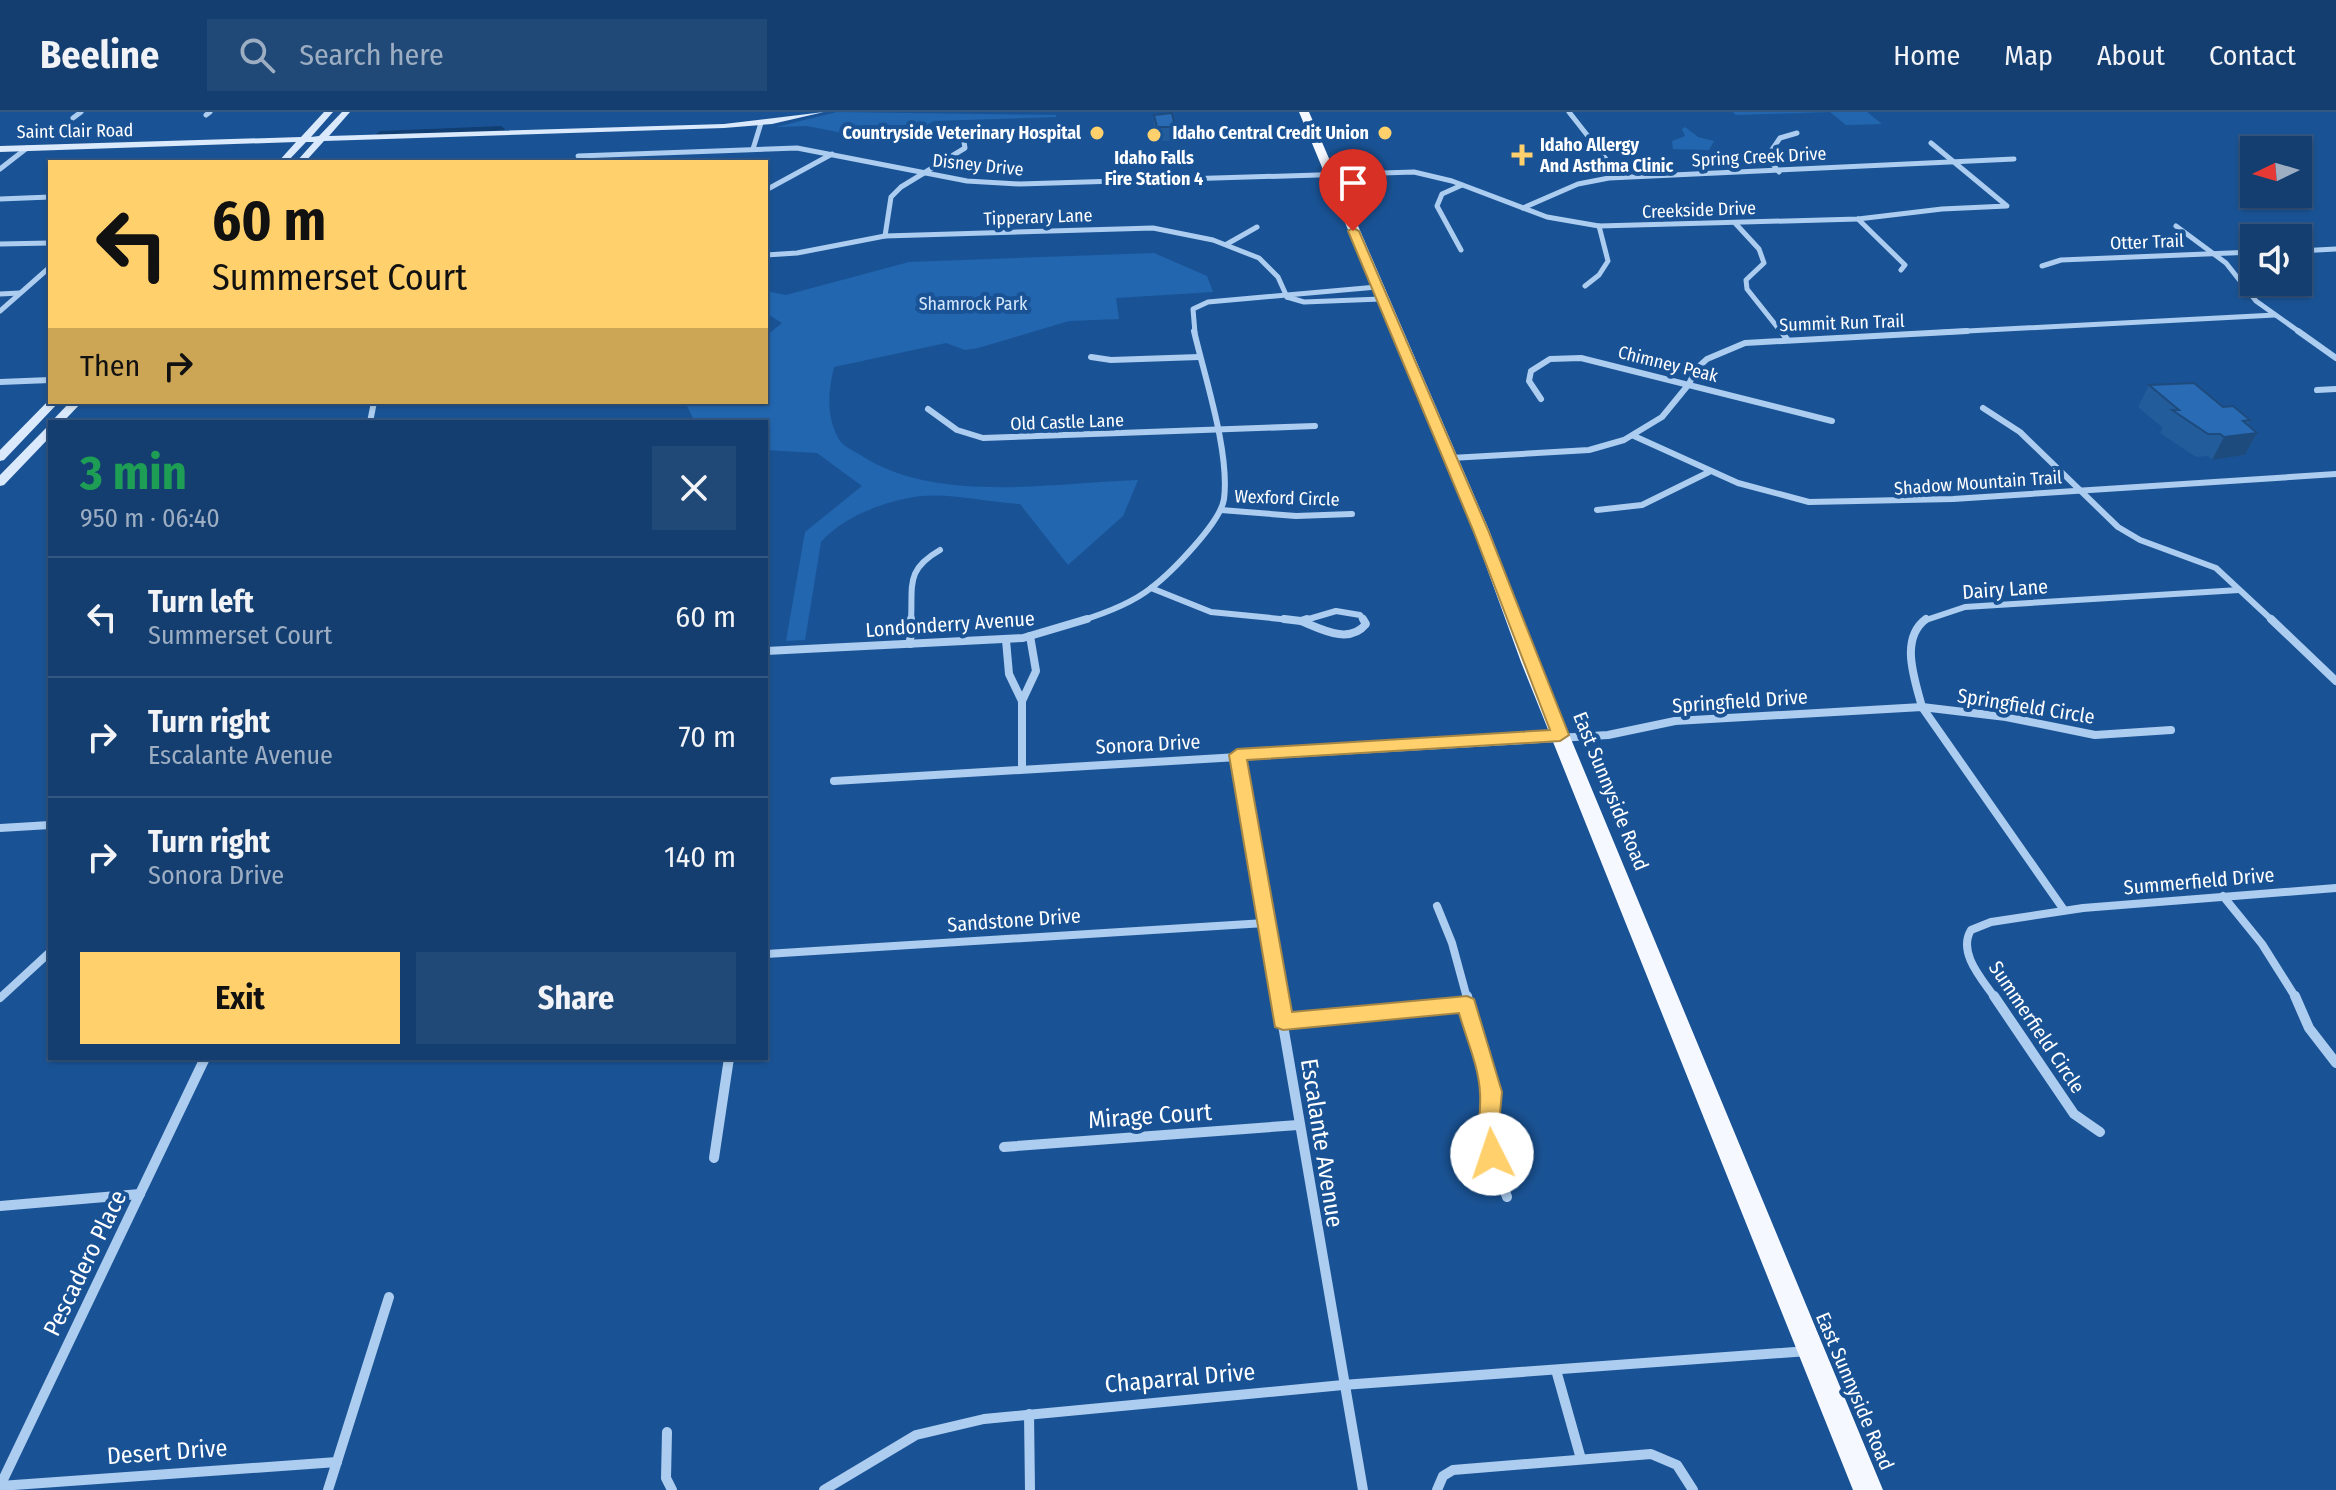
<!DOCTYPE html>
<meta charset="utf-8">
<style>
body{margin:0;font-family:"Fira Sans Condensed",sans-serif;background:#214978;color:#f1f3f6;height:100vh;display:flex;flex-direction:column;font-size:30px;white-space:nowrap}
*{box-sizing:border-box;margin:0}
p{font-size:26px;color:#9daec3}
.icon{flex:none;width:44px;height:44px;fill:none;stroke:currentColor;stroke-width:2;stroke-linecap:round;stroke-linejoin:round}
.map{position:relative;flex:1;overflow:hidden}
.details{position:absolute;left:48px;top:308px;width:720px;height:640px;display:flex;flex-direction:column;background:#143e70;border-radius:0px;box-shadow:0 2px 6px #0004,0 0 0 2px #335783}
.details>*{flex:none}
.guide{position:absolute;left:48px;top:48px;width:720px;height:244px;border-radius:0px;box-shadow:0 2px 6px #0004,0 0 0 2px #335783;background:#ffd06b;color:#111;overflow:hidden}
.needle{width:52px;rotate:265deg}
.controls{position:absolute;left:2240px;top:24px;display:grid;gap:16px}
.controls a{display:grid;place-items:center;width:72px;height:72px;border-radius:0px;background:#143e70;box-shadow:0 2px 6px #0004,0 0 0 2px #335783;font-size:40px}
.pin{position:absolute;display:grid;place-items:center;width:68px;height:68px;color:#fff;margin:-82px -34px;border-radius:50% 50% 50% 0;rotate:-45deg;box-shadow:0 0 8px #0007}
.pin .icon{rotate:45deg}
.me{position:absolute;width:88px;margin:-44px;rotate:356deg;stroke-linejoin:round;filter:drop-shadow(0 0 6px #0008)}
.turn{display:flex;align-items:center;gap:28px;height:168px;padding:0 32px;font-size:36px}
.turn .icon{width:104px;height:104px;stroke-width:2.5}
.turn b{display:block;font-size:56px;line-height:68px}
.then{display:flex;align-items:center;height:76px;padding:0 32px;background:#0003;gap:16px;font-size:30px}
.round{display:grid;place-items:center;flex:none;width:84px;height:84px;border-radius:0px;background:#214978}
.overview{display:flex;align-items:center;justify-content:space-between;height:136px;padding:0 32px}
h1{font-size:48px;font-weight:700;line-height:60px;color:#1e9e55}
.button{display:flex;gap:16px;margin-top:auto;padding:16px 32px}
.button a{flex:1;height:92px;border-radius:0px;background:#ffd06b;color:#111;font-size:32px;font-weight:700;line-height:92px;text-align:center}
.button a+a{background:#214978;color:#f1f3f6}
ul{padding:0;list-style:none}
li{display:flex;align-items:center;gap:24px;height:120px;padding:0 32px;border-top:2px solid #335783}
li div{flex:1}
li b{display:block;font-size:30px}
li em{font-style:normal}
header{display:flex;align-items:center;gap:48px;box-sizing:border-box;height:112px;padding:0 40px;background:#143e70;border-bottom:2px solid #335783}
header strong{font-size:38px}
nav{display:flex;gap:44px;margin-inline-start:auto;font-size:28px}
.search{width:560px;height:72px;background:#214978;display:flex;align-items:center;gap:20px;box-sizing:border-box;padding:0 28px;border-radius:0px;color:#9daec3;font-size:30px}
.map>svg:first-child{display:block}
.green{fill:#2266af}
.lines{fill:none;stroke-linecap:round;stroke-linejoin:round}
.canal{fill:#113e73;fill-rule:evenodd}
.street-far3{stroke:#accdf0;stroke-width:5}
.street-far2{stroke:#accdf0;stroke-width:6}
.street-far1{stroke:#accdf0;stroke-width:8}
.street{stroke:#accdf0;stroke-width:10}
.secondary{fill:#dae9fb;fill-rule:evenodd}
.primary{fill:#f5f9ff;fill-rule:evenodd}
.wall{fill:#235c9b}
.shaded-wall{fill:#1d4b7e}
.building{fill:#296bb4;stroke:#1d4b7e;stroke-width:2}
.route{fill:#ffd06b;stroke:#a68746;stroke-width:2}
.poi-dot{fill:#ffd06b;stroke:#1a5395;stroke-width:3}
.labels{text-anchor:middle;dominant-baseline:central;stroke-width:8;stroke-linejoin:round;paint-order:stroke}
.far-street-label{font-size:18px;fill:#fff;stroke:#1a5395}
.far-poi-label{font-size:18px;font-weight:bold;fill:#fff;stroke:#1a5395;text-anchor:end}
.far-park-label{font-size:18px;fill:#d3e6fb;stroke:#1a5395}
.street-label{font-size:20px;fill:#fff;stroke:#1a5395}
.near-street-label{font-size:24px;fill:#fff;stroke:#1a5395}
</style>
<header>
<strong>Beeline</strong>
<div class="search"><svg class="icon" aria-label="search" viewBox="0 0 24 24"><circle cx="10" cy="10" r="6"/><path d="M15 15l6 6"/></svg>Search here</div>
<nav><a>Home</a><a>Map</a><a>About</a><a>Contact</a></nav>
</header>
<div class="map">
<svg width="2336" height="1378" viewBox="0 0 2336 1378">
<rect width="100%" height="100%" fill="#1a5395"/>
<g class="green">
<polygon points="837,0 1056,3 1056,5 934,9 895,31 807,14 776,15"/>
<polygon points="1733,0 1867,0 1882,12 1846,13 1830,0 1736,3"/>
<polygon points="1685,15 1698,25 1714,29 1709,38 1673,37 1672,29 1685,24 1682,17"/>
<path d="M1154,141L1207,164L1213,180L1116,186L1119,207L1069,209L978,236L965,238L946,231L834,255C828,280 826,302 838,326C842,334 854,339 862,344C936,392 1053,371 1138,368L1123,404L1068,453L1020,392C990,390 950,381 921,384C888,388 843,404 821,430L805,528L786,529L805,420L862,374L817,341L766,338V310H695L685,290H766V224L782,211L766,201V179L786,183L909,150Z"/>
</g>
<g class="lines">
<polygon class="canal" points="501,14 505,17 504,19 380,25 376,22 380,19"/>
<g class="street-far3">
<polyline points="1569,0 1620,65"/>
<polyline points="206,3 210,0"/>
<polyline points="73,6 81,0"/>
<polyline points="753,37 761,11"/>
<polyline points="578,44 797,36 967,69 1020,72 1414,60 1452,69 1547,105 1599,114 1858,107 1942,97 2007,94 1931,31"/>
<polyline points="0,57 27,36"/>
<polyline points="1779,60 1767,45 1780,26 1797,21"/>
<polyline points="766,78 832,42"/>
<polyline points="0,87 50,85"/>
<polyline points="1523,96 1578,72 1609,66 2014,47"/>
<polyline points="1858,107 1905,153 1901,158"/>
<polyline points="1735,111 1759,137 1764,151 1746,168 1747,177 1782,221"/>
<polyline points="2176,114 2226,151 2256,189 2301,221"/>
<polyline points="885,124 891,85 901,75 965,36 964,30"/>
<polyline points="0,132 50,131"/>
<polyline points="1227,132 1257,115"/>
<polyline points="1461,138 1437,94 1442,82 1462,73"/>
<polyline points="2298,139 2336,137"/>
<polyline points="766,143 797,141 885,124 1153,116 1213,128 1259,146 1278,165 1287,185"/>
<polyline points="2042,154 2061,148 2254,140"/>
<polyline points="1585,174 1599,163 1608,149 1599,114"/>
<polyline points="0,182 20,181"/>
<polyline points="1287,185 1304,190 1381,187"/>
<polyline points="0,199 50,155"/>
<polyline points="1195,221 1193,197 1208,190 1377,175"/>
<polyline points="1929,221 2275,203"/>
</g>
<g class="street-far2">
<polyline points="1781,219 1787,227"/>
<polyline points="2298,219 2336,246"/>
<polyline points="1091,245 1111,248 1199,245"/>
<polyline points="0,270 50,268"/>
<polyline points="2317,278 2336,277"/>
<polyline points="1541,287 1529,269 1531,259 1550,247 1581,246 1832,309"/>
<polyline points="1983,296 2020,320 2118,415 2140,428 2216,456 2273,509"/>
<polyline points="928,297 957,318 983,326 1315,314"/>
<polyline points="370,310 374,290"/>
<polyline points="1634,324 1738,371 1809,390 1953,387 2336,362"/>
<polyline points="1451,346 1589,338 1624,328 1662,305 1689,272 1696,257 1707,247 1745,231 1967,219"/>
<polyline points="1221,398 1296,404 1352,402"/>
<polyline points="1597,398 1642,393 1709,360"/>
<polyline points="1151,476 1211,500 1301,509"/>
<path d="M911,509C913,473 905,458 940,438"/>
<path d="M1080,509C1103,502 1132,491 1151,476C1171,461 1221,410 1224,387C1230,341 1205,266 1194,219"/>
<polyline points="1302,509 1336,499 1360,503 1364,509"/>
<polyline points="1923,509 1965,495 2239,478"/>
</g>
<g class="street-far1">
<polyline points="1284,507 1301,509"/>
<path d="M1307,507L1301,509C1321,517 1349,533 1366,512L1363,507"/>
<path d="M1926,507C1899,527 1915,568 1922,595L2064,798"/>
<polyline points="2271,507 2336,569"/>
<polyline points="1006,528 1009,562 1022,589 1022,656"/>
<polyline points="910,532 911,507"/>
<polyline points="766,539 1023,526 1087,507"/>
<polyline points="1022,589 1036,559 1030,524"/>
<polyline points="1237,643 1279,886"/>
<polyline points="834,669 1608,623 1675,609 1922,595 2006,605 2095,623 2171,618"/>
<polyline points="0,716 50,713"/>
<polyline points="2223,784 2262,832 2296,886"/>
<polyline points="1437,794 1452,831 1467,886"/>
<polyline points="766,842 1265,811"/>
<polyline points="0,886 50,840"/>
<path d="M1995,886C1983,868 1957,841 1971,818L1991,810L2083,796L2336,776"/>
</g>
<g class="street">
<polyline points="1278,884 1363,1378"/>
<polyline points="1467,884 1491,980 1488,1012 1492,1042 1507,1085"/>
<polyline points="1994,884 2074,1002 2100,1020"/>
<polyline points="2295,884 2309,916 2336,951"/>
<polyline points="1283,909 1467,892"/>
<polyline points="1004,1035 1298,1013"/>
<polyline points="714,1046 729,946"/>
<polyline points="0,1094 140,1082"/>
<polyline points="1556,1258 1581,1347"/>
<polyline points="1029,1302 1030,1378"/>
<polyline points="667,1320 666,1366 672,1378"/>
<polyline points="0,1374 205,946"/>
<polyline points="0,1374 337,1350"/>
<polyline points="328,1378 389,1185"/>
<polyline points="824,1378 916,1323 984,1307 1343,1273 1808,1239"/>
<polyline points="1437,1378 1443,1364 1453,1358 1651,1342 1677,1353 1693,1378"/>
</g>
<g class="secondary">
<polygon points="324,0 333,0 311,25 319,24 342,0 350,0 329,24 724,12 824,0 772,12 724,16 324,29 305,50 296,50 314,30 306,30 287,50 278,50 296,30 0,40 0,34 301,25"/>
<polygon points="50,287 50,290 59,290 4,348 0,349 0,338"/>
<polygon points="70,290 82,290 63,310 51,310"/>
<polygon points="50,314 50,325 4,373 0,374 0,363 46,316"/>
</g>
<polygon class="primary" points="1299,0 1309,0 1489,418 1539,550 1883,1378 1853,1378 1521,550 1473,418"/>
</g>
<g class="wall">
<polygon points="1154,3 1175,15 1175,29 1157,29 1154,17"/>
<polygon points="2149,273 2223,295 2250,308 2248,313 2257,321 2245,343 2212,348 2208,344 2196,345 2160,321 2163,316 2138,295"/>
</g>
<polygon class="shaded-wall" points="2257,321 2245,343 2212,348 2224,325"/>
<g class="building">
<polygon points="1172,1 1175,15 1157,15 1154,3"/>
<polygon points="2194,271 2223,295 2233,294 2250,308 2243,309 2257,321 2224,325 2220,322 2208,322 2172,298 2179,298 2149,273"/>
</g>
<path class="route" d="M1353,116L1359,119L1488,418L1569,623L1560,629L1247,648L1292,900L1467,884L1474,887L1502,980L1499,1012L1503,1042L1500,1049L1492,1052L1484,1049C1473,1026 1482,1004 1480,981C1479,955 1466,926 1459,901L1283,918L1275,915L1229,643L1237,637L1550,618L1473,418L1348,119Z"/>
<g class="poi-dot">
<circle cx="1097" cy="21" r="8"/>
<circle cx="1385" cy="21" r="8"/>
<circle cx="1154" cy="23" r="8"/>
<path d="M1518 31h8v8h8v8h-8v8h-8v-8h-8v-8h8z"/>
</g>
<g class="labels">
<g class="far-street-label">
<text transform="translate(75 19) rotate(-1)">Saint Clair Road</text>
<text transform="translate(1759 45) rotate(-3)">Spring Creek Drive</text>
<text transform="translate(978 53) rotate(6)">Disney Drive</text>
<text transform="translate(1699 98) rotate(-2)">Creekside Drive</text>
<text transform="translate(1038 105) rotate(-2)">Tipperary Lane</text>
<text transform="translate(2147 130) rotate(-2)">Otter Trail</text>
<text transform="translate(1842 211) rotate(-2)">Summit Run Trail</text>
<text transform="translate(1668 252) rotate(14)">Chimney Peak</text>
<text transform="translate(1067 310) rotate(-2)">Old Castle Lane</text>
<text transform="translate(1978 371) rotate(-4)">Shadow Mountain Trail</text>
<text transform="translate(1287 386) rotate(2)">Wexford Circle</text>
</g>
<g class="far-poi-label">
<text x="1081" y="21">Countryside Veterinary Hospital</text>
<text x="1369" y="21">Idaho Central Credit Union</text>
<text x="1540" y="33" text-anchor="start">Idaho Allergy<tspan x="1540" dy="21">And Asthma Clinic</tspan></text>
<text x="1154" y="46" text-anchor="middle">Idaho Falls<tspan x="1154" dy="21">Fire Station 4</tspan></text>
</g>
<g class="far-park-label">
<text x="973" y="192">Shamrock Park</text>
</g>
<g class="street-label">
<text transform="translate(2005 477) rotate(-4)">Dairy Lane</text>
<text transform="translate(950 512) rotate(-4)">Londonderry Avenue</text>
<text transform="translate(1740 589) rotate(-4)">Springfield Drive</text>
<text transform="translate(2026 594) rotate(9)">Springfield Circle</text>
<text transform="translate(1148 632) rotate(-3)">Sonora Drive</text>
<text transform="translate(1611 679) rotate(68)">East Sunnyside Road</text>
<text transform="translate(2199 769) rotate(-5)">Summerfield Drive</text>
<text transform="translate(1014 808) rotate(-4)">Sandstone Drive</text>
<text transform="translate(2037 915) rotate(56)">Summerfield Circle</text>
<text transform="translate(1855 1279) rotate(67)">East Sunnyside Road</text>
</g>
<g class="near-street-label">
<text transform="translate(1150 1004) rotate(-4)">Mirage Court</text>
<text transform="translate(1322 1031) rotate(81)">Escalante Avenue</text>
<text transform="translate(85 1151) rotate(-64)">Pescadero Place</text>
<text transform="translate(1180 1266) rotate(-5)">Chaparral Drive</text>
<text transform="translate(167 1340) rotate(-4)">Desert Drive</text>
</g>
</g>
</svg>
<div class="controls">
<a><svg class="needle" viewBox="-14 -14 28 28"><path d="M0-13l5 13h-10z" fill="#e53935"/><path d="M0 13l5-13h-10z" fill="#9daec3"/></svg></a>
<a><svg class="icon" aria-label="sound" viewBox="0 0 24 24"><path d="M4 9h4l5-4v14l-5-4H4zM17 9q2 3 0 6"/></svg></a>
</div>
<div class="pin" style="left:1353px;top:119px;background:#d93025"><svg class="icon" aria-label="arrive" viewBox="0 0 24 24"><path d="M6 21V4h12l-3 4 3 4H6"/></svg></div>
<svg class="me" style="left:1492px;top:1042px" viewBox="-20 -20 40 40"><circle r="19" fill="#fff"/><path d="M0-13L10 11 0 6-10 11z" fill="#ffd06b"/></svg>
<div class="guide">
<div class="turn"><svg class="icon" aria-label="left" viewBox="0 0 24 24"><path d="M17 20v-9H6M10 6l-5 5 5 5"/></svg><div><b>60 m</b>Summerset Court</div></div>
<div class="then">Then<svg class="icon" aria-label="right" viewBox="0 0 24 24"><path d="M7 20v-9h11M14 6l5 5-5 5"/></svg></div>
</div>
<section class="details">
<div class="overview"><div><h1>3 min</h1><p>950 m · 06:40</p></div><a class="round"><svg class="icon" aria-label="close" viewBox="0 0 24 24"><path d="M6 6l12 12M18 6L6 18"/></svg></a></div>
<ul>
<li><svg class="icon" aria-label="left" viewBox="0 0 24 24"><path d="M17 20v-9H6M10 6l-5 5 5 5"/></svg><div><b>Turn left</b><p>Summerset Court</p></div><em>60 m</em></li>
<li><svg class="icon" aria-label="right" viewBox="0 0 24 24"><path d="M7 20v-9h11M14 6l5 5-5 5"/></svg><div><b>Turn right</b><p>Escalante Avenue</p></div><em>70 m</em></li>
<li><svg class="icon" aria-label="right" viewBox="0 0 24 24"><path d="M7 20v-9h11M14 6l5 5-5 5"/></svg><div><b>Turn right</b><p>Sonora Drive</p></div><em>140 m</em></li>
</ul>
<div class="button"><a>Exit</a><a>Share</a></div>
</section>
</div>
